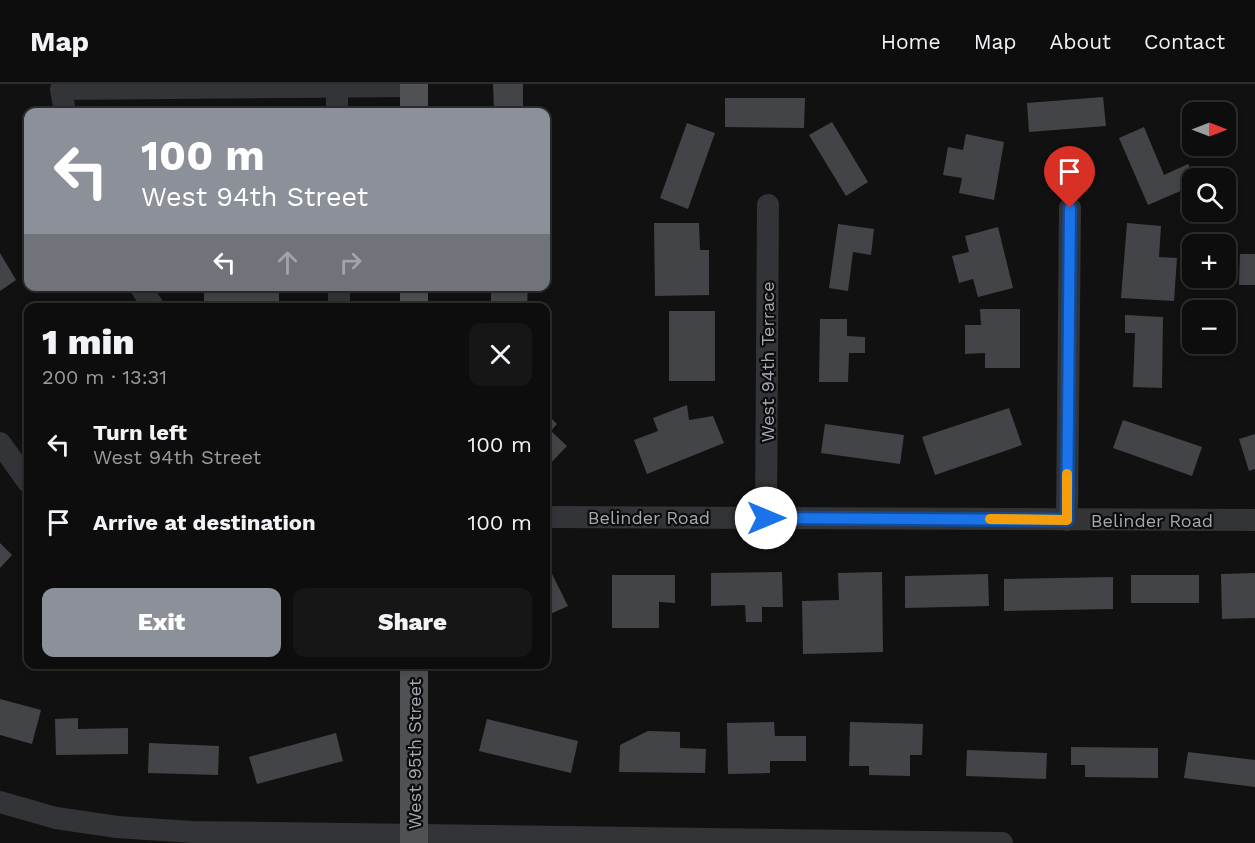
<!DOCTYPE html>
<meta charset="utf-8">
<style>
body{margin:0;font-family:"Work Sans",sans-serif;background:#161617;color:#f1f3f6;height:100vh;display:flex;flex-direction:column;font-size:22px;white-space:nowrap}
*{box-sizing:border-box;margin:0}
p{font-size:20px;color:#9a9c9e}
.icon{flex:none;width:33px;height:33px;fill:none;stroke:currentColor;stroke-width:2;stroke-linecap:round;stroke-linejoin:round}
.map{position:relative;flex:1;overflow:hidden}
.drawer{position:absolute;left:24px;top:219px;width:526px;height:366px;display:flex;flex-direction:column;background:#0d0d0e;border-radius:12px;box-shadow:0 3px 9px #0003,0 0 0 2px #2d2d2e}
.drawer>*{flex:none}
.guide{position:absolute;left:24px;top:24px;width:526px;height:183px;border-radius:12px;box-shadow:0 3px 9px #0003,0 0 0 2px #2d2d2e;background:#8c9099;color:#fff;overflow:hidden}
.needle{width:39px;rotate:90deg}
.buttons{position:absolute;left:1182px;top:18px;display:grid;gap:12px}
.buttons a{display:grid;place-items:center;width:54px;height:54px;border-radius:12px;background:#0d0d0e;box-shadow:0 3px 9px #0003,0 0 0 2px #2d2d2e;font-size:30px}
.pin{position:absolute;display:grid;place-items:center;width:51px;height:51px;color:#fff;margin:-62px -26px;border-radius:50% 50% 50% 0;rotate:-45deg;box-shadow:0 0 6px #0007}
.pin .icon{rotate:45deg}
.me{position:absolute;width:66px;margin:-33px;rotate:90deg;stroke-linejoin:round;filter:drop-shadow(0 0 4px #0008)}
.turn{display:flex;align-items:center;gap:21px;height:126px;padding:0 18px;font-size:27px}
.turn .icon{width:78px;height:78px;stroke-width:2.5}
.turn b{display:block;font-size:42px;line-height:51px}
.lanes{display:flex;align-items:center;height:57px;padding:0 18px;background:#0003;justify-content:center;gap:30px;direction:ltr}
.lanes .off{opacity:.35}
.round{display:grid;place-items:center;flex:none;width:63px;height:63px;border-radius:12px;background:#161617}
.summary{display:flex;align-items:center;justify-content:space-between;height:102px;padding:0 18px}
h1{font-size:36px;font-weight:800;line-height:45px}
.cta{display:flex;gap:12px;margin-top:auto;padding:12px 18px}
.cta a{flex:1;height:69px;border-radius:12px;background:#8c9099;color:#fff;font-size:24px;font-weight:800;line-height:69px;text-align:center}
.cta a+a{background:#161617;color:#f1f3f6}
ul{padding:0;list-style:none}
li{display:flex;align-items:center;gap:18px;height:78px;padding:0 18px}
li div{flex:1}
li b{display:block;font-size:22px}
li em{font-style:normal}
header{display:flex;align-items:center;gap:36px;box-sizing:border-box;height:84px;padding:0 30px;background:#0d0d0e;border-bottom:2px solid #2d2d2e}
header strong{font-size:28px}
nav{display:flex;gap:33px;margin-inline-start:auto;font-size:21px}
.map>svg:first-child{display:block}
.building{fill:#434447}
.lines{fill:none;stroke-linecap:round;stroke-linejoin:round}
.minor{stroke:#323437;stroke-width:22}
.major{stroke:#4f5155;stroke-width:28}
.route-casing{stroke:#114b97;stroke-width:15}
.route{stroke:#1a73e8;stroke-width:10}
.slow{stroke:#f59e0b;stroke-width:10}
.labels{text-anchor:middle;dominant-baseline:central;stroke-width:4.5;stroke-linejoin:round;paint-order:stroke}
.street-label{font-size:18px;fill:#a4a9b1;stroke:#0c0c0d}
</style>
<header>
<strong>Map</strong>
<nav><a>Home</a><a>Map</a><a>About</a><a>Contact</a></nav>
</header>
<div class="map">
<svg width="1255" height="759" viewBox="0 0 1255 759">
<rect width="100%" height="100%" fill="#111112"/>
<g class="building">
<polygon points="493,0 523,0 523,28 494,28"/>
<polygon points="1103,13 1106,42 1029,48 1027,19"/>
<polygon points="725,14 805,14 804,44 725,43"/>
<polygon points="832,38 868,98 846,112 809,51"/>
<polygon points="687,39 715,49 688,125 660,114"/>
<polygon points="1144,43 1164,91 1188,80 1194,94 1192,102 1148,121 1119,54"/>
<polygon points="966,50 1004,58 994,116 959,109 962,94 943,91 948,63 963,66"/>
<polygon points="654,139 699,139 700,166 709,166 709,211 655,212"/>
<polygon points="1127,139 1161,142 1159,173 1177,174 1174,217 1121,214"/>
<polygon points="838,140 874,145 871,171 853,168 848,207 829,204"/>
<polygon points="998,143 1013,204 978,213 973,195 959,199 952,172 969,168 965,152"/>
<polygon points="0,169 16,196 0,207"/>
<polygon points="1240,170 1255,170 1255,201 1239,201"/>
<rect x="204" y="202" width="75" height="22"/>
<polygon points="491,203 528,203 527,221 542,221 542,224 491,224"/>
<polygon points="980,225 1020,225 1020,284 985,284 985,269 965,270 965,241 981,241"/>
<rect x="669" y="227" width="46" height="70"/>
<polygon points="1125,231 1163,233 1162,304 1133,303 1135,249 1125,249"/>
<polygon points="820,235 847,235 847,252 865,253 865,269 849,269 848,298 819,298"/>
<polygon points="687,321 689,336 713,332 724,359 647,390 634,356 658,347 653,334"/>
<polygon points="1009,324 1022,361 935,391 922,353"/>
<polygon points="549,332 557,340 551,347 567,362 546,384 546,336"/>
<polygon points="1123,336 1202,363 1192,392 1113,364"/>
<polygon points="825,340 904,351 900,380 821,369"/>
<polygon points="1255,350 1255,385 1249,387 1239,355"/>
<polygon points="0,459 12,471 0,484"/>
<polygon points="550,486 568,522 546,532 546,488"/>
<polygon points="782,488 783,523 762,523 762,538 746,538 745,521 711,522 711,489"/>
<polygon points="882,488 883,568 803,570 802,517 839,516 838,489"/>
<polygon points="1255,489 1255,534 1222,535 1221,490"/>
<polygon points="988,490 989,522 905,524 905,492"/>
<polygon points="612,491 675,491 675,519 659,518 659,544 612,544"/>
<rect x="1131" y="491" width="68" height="28"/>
<polygon points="1113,493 1113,525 1004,527 1004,495"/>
<polygon points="0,615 41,626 32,660 0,651"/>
<polygon points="78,634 78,645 128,644 128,670 56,671 55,635"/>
<polygon points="487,635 578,657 571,689 479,667"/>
<polygon points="774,638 775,652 806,652 806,677 770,677 770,689 728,690 727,639"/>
<polygon points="850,638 923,640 922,671 910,671 910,692 869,691 869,682 849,682"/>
<polygon points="648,647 680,648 680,664 706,665 705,689 619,688 620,661"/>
<polygon points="336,649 343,677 257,700 249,673"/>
<polygon points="149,659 219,662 218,691 148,689"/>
<polygon points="1071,663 1158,664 1158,694 1085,693 1085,681 1071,681"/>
<polygon points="967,666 1047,669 1046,695 966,692"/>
<polygon points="1188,668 1255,676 1255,703 1184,694"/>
</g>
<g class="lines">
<g class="minor">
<polyline points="337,0 337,28"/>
<polyline points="65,28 61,5 414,2"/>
<polyline points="140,202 154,224"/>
<polyline points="339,202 339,224"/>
<polyline points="0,359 28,398"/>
<polyline points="546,433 1255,436"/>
<polyline points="766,434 768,121"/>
<polyline points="1067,436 1070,124"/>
<polyline points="0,718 56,734 117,743 192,748 1002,759"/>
</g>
<g class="major">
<polyline points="414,0 414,28"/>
<polyline points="414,202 414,224"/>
<polyline points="414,580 414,759"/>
</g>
</g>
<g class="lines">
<defs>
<polyline id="route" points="766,434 1067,436 1070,124"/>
</defs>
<use href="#route" class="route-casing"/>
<use href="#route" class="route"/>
<polyline class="slow" points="990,435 1067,436 1067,390"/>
</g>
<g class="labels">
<g class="street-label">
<text transform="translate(767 278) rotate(-90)">West 94th Terrace</text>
<text x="649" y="433">Belinder Road</text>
<text x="1152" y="436">Belinder Road</text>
<text transform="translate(414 670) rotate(-90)">West 95th Street</text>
</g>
</g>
</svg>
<div class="buttons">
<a><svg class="needle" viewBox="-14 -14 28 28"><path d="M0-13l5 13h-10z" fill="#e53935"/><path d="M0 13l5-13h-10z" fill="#9a9c9e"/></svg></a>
<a><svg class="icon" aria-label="search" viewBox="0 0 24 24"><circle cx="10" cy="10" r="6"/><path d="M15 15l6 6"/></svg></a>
<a>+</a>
<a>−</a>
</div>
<div class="pin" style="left:1070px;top:124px;background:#d93025"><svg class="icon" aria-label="arrive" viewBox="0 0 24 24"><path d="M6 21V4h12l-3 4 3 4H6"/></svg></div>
<svg class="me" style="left:766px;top:434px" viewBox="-20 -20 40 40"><circle r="19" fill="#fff"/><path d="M0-13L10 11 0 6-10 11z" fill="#1a73e8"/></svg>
<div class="guide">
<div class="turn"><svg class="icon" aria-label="left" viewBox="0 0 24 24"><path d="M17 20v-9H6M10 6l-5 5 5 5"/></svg><div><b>100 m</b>West 94th Street</div></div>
<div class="lanes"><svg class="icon" aria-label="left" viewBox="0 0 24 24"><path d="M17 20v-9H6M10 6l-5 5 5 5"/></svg><svg class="icon off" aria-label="ahead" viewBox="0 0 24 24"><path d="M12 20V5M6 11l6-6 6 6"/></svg><svg class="icon off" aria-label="right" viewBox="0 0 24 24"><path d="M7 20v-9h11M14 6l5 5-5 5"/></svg></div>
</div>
<section class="drawer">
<div class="summary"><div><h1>1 min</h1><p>200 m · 13:31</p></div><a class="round"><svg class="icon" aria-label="close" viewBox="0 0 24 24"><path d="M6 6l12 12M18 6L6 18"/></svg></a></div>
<ul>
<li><svg class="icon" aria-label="left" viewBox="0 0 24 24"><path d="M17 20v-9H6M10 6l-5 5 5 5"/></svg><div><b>Turn left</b><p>West 94th Street</p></div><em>100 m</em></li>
<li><svg class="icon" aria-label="arrive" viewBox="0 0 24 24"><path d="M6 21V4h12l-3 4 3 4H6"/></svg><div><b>Arrive at destination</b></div><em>100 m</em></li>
</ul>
<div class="cta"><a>Exit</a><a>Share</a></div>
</section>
</div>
